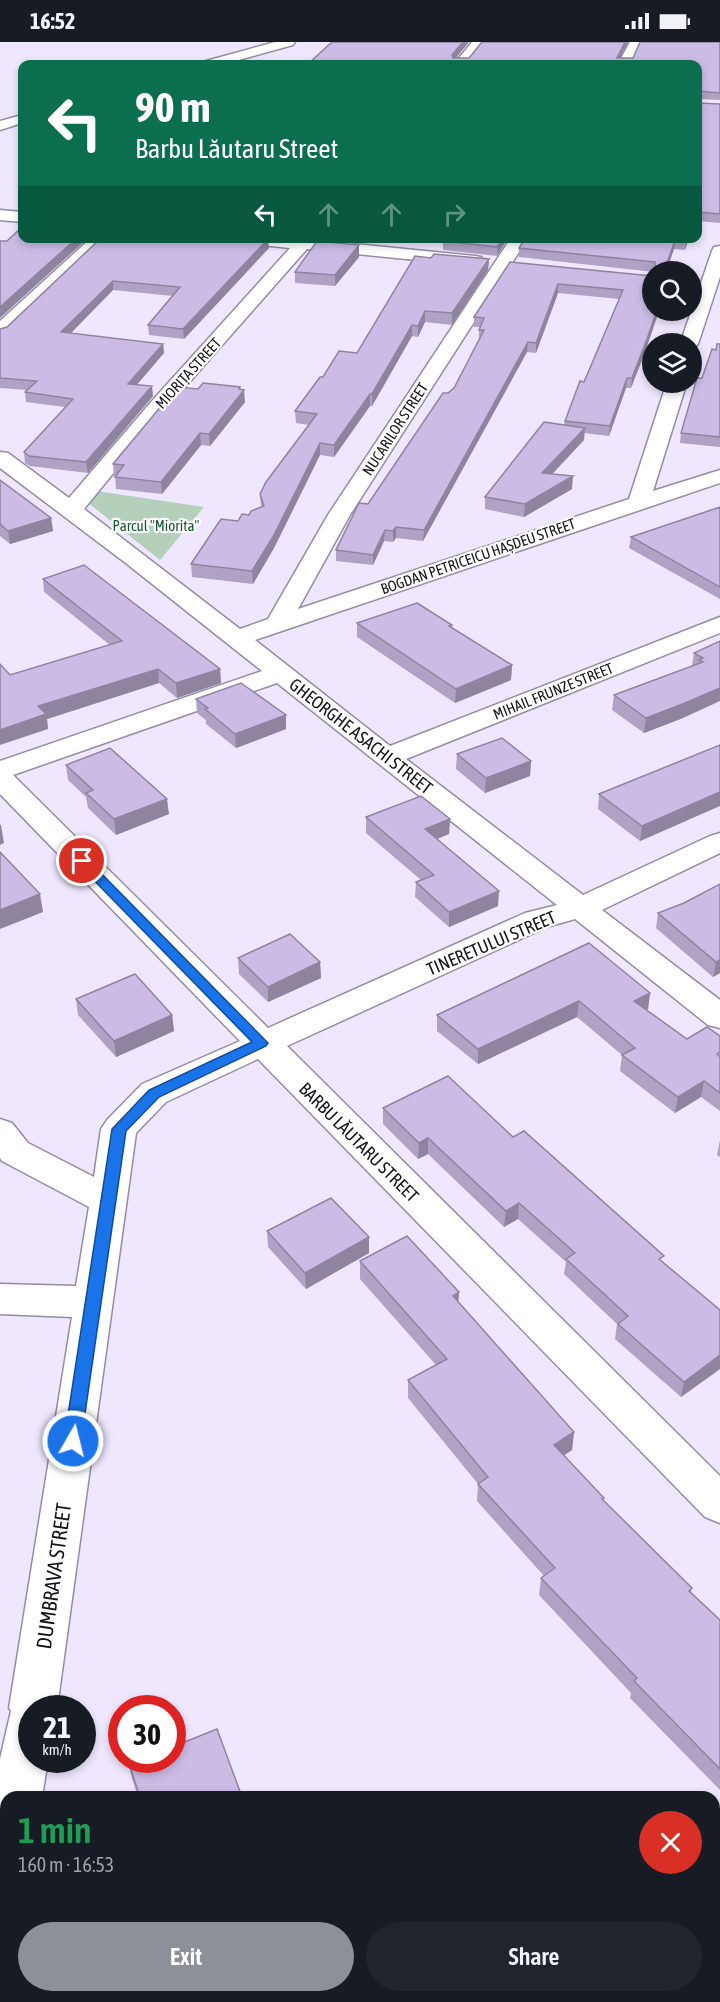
<!DOCTYPE html>
<meta charset="utf-8">
<style>
body{margin:0;font-family:"Asap Condensed",sans-serif;background:#20242c;color:#f1f3f6;height:100vh;display:flex;flex-direction:column;font-size:22px;white-space:nowrap}
*{box-sizing:border-box;margin:0}
p{font-size:20px;color:#9ea1a6}
.icon{flex:none;width:33px;height:33px;fill:none;stroke:currentColor;stroke-width:2;stroke-linecap:round;stroke-linejoin:round}
.map{position:relative;flex:1;overflow:hidden}
.sheet{position:absolute;left:0px;top:1749px;width:720px;height:212px;display:flex;flex-direction:column;background:#171b24;border-radius:18px 18px 0 0;box-shadow:0 3px 9px #0003}
.sheet>*{flex:none}
.top-card{position:absolute;left:18px;top:18px;width:684px;height:183px;border-radius:12px;box-shadow:0 3px 9px #0003;background:#0b6e4f;color:#fff;overflow:hidden}
.tools{position:absolute;left:642px;top:219px;display:grid;gap:12px}
.tools a{display:grid;place-items:center;width:60px;height:60px;border-radius:50%;background:#171b24;box-shadow:0 3px 9px #0003;font-size:30px}
.speed{position:absolute;left:18px;top:1653px;display:flex;gap:12px;font-size:30px;font-weight:700;text-align:center}
.speed>*{display:grid;place-content:center;width:78px;height:78px;border-radius:50%;background:#171b24;box-shadow:0 3px 9px #0003;line-height:1}
.speed small{font-size:15px;font-weight:400}
.speed .limit{border:9px solid #d22;background:#fff;color:#111}
.pin{position:absolute;display:grid;place-items:center;width:51px;height:51px;color:#fff;margin:-26px;border:3px solid #fff;border-radius:50%;box-shadow:0 2px 6px #0007}
.me{position:absolute;width:66px;margin:-33px;rotate:8deg;stroke-linejoin:round;filter:drop-shadow(0 0 4px #0008)}
.turn{display:flex;align-items:center;gap:21px;height:126px;padding:0 18px;font-size:27px}
.turn .icon{width:78px;height:78px;stroke-width:2.5}
.turn b{display:block;font-size:42px;line-height:51px}
.lanes{display:flex;align-items:center;height:57px;padding:0 18px;background:#0003;justify-content:center;gap:30px;direction:ltr}
.lanes .off{opacity:.35}
.round{display:grid;place-items:center;flex:none;width:63px;height:63px;border-radius:32px;background:#20242c}
.headline{display:flex;align-items:center;justify-content:space-between;height:102px;padding:0 18px}
h1{font-size:36px;font-weight:600;line-height:45px;color:#1e9e55}
.primary-button{display:flex;gap:12px;margin-top:auto;padding:12px 18px}
.primary-button a{flex:1;height:69px;border-radius:36px;background:#8c9099;color:#fff;font-size:24px;font-weight:600;line-height:69px;text-align:center}
.primary-button a+a{background:#20242c;color:#f1f3f6}
.status{display:flex;justify-content:space-between;align-items:center;height:42px;padding:0 30px;background:#171b24;direction:ltr}
.status svg{height:16px;fill:currentColor}
.map>svg:first-child{display:block}
.green{fill:#b4cfba}
.lines{fill:none;stroke-linecap:round;stroke-linejoin:round}
.minor-casing{stroke:#958ba5;stroke-width:3}
.minor{fill:#fff;fill-rule:evenodd}
.wall{fill:#afa2c5}
.shaded-wall{fill:#8f84a0}
.building{fill:#ccbce5;stroke:#8f84a0;stroke-width:1.5}
.route{fill:#1a73e8;stroke:#114b97;stroke-width:1.5}
.labels{text-anchor:middle;dominant-baseline:central;stroke-width:4.5;stroke-linejoin:round;paint-order:stroke}
.far-street-label{font-size:15px;fill:#15121b;stroke:#fff}
.far-park-label{font-size:15px;fill:#17552e;stroke:#fff}
.street-label{font-size:18px;fill:#15121b;stroke:#fff}
.near-street-label{font-size:21px;fill:#15121b;stroke:#fff}
</style>
<div class="status"><b>16:52</b><svg viewBox="0 0 49 12"><path d="M0 12V9h3v3zM5 12V6h3v6zM10 12V3h3v9zM15 12V0h3v12zM26 1h20v11H26zM47 4h2v5h-2z"/></svg></div>
<div class="map">
<svg width="720" height="1960" viewBox="0 0 720 1960">
<rect width="100%" height="100%" fill="#efe7fe"/>
<polygon class="green" points="96,449 204,465 160,518 87,460"/>
<g class="lines">
<defs>
<g id="minor">
<polygon points="275,0 295,0 293,3 224,22 204,22 206,19"/>
<polygon points="472,0 485,0 467,22 454,22"/>
<polygon points="630,0 642,0 630,22 618,22"/>
<polygon points="22,73 22,81 0,88 0,79"/>
<polygon points="0,168 22,170 22,180 0,178"/>
<polygon points="91,196 109,196 7,293 0,295 0,279"/>
<path d="M235,196H316L315,198L475,214L481,215L484,219L481,223L475,224L307,207L165,368L84,467L240,587L268,577L328,473L511,196H528L350,473L298,567L629,457L667,340H687L653,449L720,428V441L255,598L390,704L720,575V591L406,717L583,853L710,794L720,791V811L602,868L720,958V986L708,983L575,877L547,885L287,1004L720,1434V1481L705,1475L258,1017L166,1060L136,1091L57,1666H32V1718H48L42,1755H6V1775L0,1772V1717L11,1669L9,1666L72,1275L0,1272V1242L76,1244L89,1165L2,1119L0,1116V1077L12,1081L28,1101L94,1135L101,1087L107,1078L142,1042L240,999L0,752V719L262,629L127,522L0,426V410L8,411L69,456L151,360L290,206L243,201ZM277,641L557,863L525,871L268,986L13,733Z"/>
<polygon points="720,204 720,235 698,302 692,307 692,302 680,302 712,209 714,205"/>
<polygon points="6,1795 6,1877 0,1880 0,1797"/>
</g>
</defs>
<use href="#minor" class="minor-casing"/>
<use href="#minor" class="minor"/>
</g>
<g class="wall">
<polygon points="482,0 628,0 620,16 633,16 720,0 720,58 698,57 698,59 698,22 308,22 469,16"/>
<polygon points="698,60 699,61 720,62 720,181 698,179"/>
<polygon points="101,196 269,206 184,297 149,293 148,283 173,254 113,248 71,291 163,302 164,311 136,343 153,354 88,431 30,424 25,421 24,410 65,365 26,360 25,350 27,348 0,346 0,287 7,285"/>
<polygon points="341,196 374,196 371,200"/>
<polygon points="508,196 497,214 443,208 443,199"/>
<polygon points="525,196 689,196 685,208 674,207 666,230 654,230 519,215 519,206"/>
<polygon points="359,215 335,244 295,241 295,230"/>
<polygon points="431,216 489,217 488,228 452,283 425,280 418,295 412,294 372,364 370,364 334,415 320,413 274,506 253,542 192,535 191,522 238,479 261,466 260,452 309,383 296,381 295,369 323,335 357,311"/>
<polygon points="510,220 652,234 652,268 659,270 645,310 631,346 626,346 609,394 584,391 584,398 552,432 572,447 524,475 485,467 485,455 564,383 565,379 584,340 619,257 558,251 536,311 527,310 423,499 396,496 393,500 384,499 373,523 336,519 336,508 448,351 454,346 479,297 479,288 480,285 474,285 474,275"/>
<polygon points="720,302 720,405 680,401 681,391 702,336 716,308"/>
<polygon points="198,347 240,347 245,360 210,404 201,403 162,452 116,447 115,434 114,434 113,422"/>
<polygon points="0,438 51,476 53,489 10,502 0,494"/>
<polygon points="720,465 720,557 629,506 631,495"/>
<polygon points="43,537 220,627 221,641 177,656 159,641 47,677 48,687 10,633 110,603 44,550"/>
<polygon points="357,581 452,583 452,586 512,623 511,638 455,661 357,595"/>
<polygon points="720,599 683,676 644,691 612,668 614,653 692,624 694,611"/>
<polygon points="196,657 286,687 236,706 206,682 206,678 197,671"/>
<polygon points="457,712 531,719 530,734 485,751 456,727"/>
<polygon points="66,723 169,772 116,793 88,766 86,755 68,738"/>
<polygon points="599,752 688,778 640,799 598,767"/>
<polygon points="366,775 450,777 449,792 437,797 498,864 449,885 415,855 416,840 421,838 366,791"/>
<polygon points="720,842 720,931 713,935 656,886 658,871 684,861"/>
<polygon points="238,916 320,920 321,936 268,960 239,932"/>
<polygon points="650,951 648,967 646,968 687,997 720,994 720,1069 701,1055 675,1071 620,1029 622,1013 577,975 478,1022 437,989 437,973"/>
<polygon points="76,957 172,973 174,989 116,1015 78,973"/>
<polygon points="383,1066 513,1095 720,1268 720,1327 681,1355 615,1297 617,1282 564,1232 566,1220 518,1177 504,1185 428,1112 418,1117 383,1082"/>
<polygon points="720,1098 720,1115 717,1113"/>
<polygon points="267,1189 369,1195 369,1211 306,1247 268,1205"/>
<polygon points="360,1219 458,1260 574,1390 572,1408 564,1413 603,1459 692,1546 691,1550 720,1578 720,1748 630,1656 631,1651 539,1553 541,1536 544,1534 477,1459 478,1442 408,1356 408,1338 436,1323 360,1237"/>
<polygon points="129,1722 242,1755 138,1755 132,1737"/>
<polygon points="720,1789 720,1927 717,1924 714,1927 714,1794"/>
<polygon points="492,1954 649,1954 642,1960 496,1960"/>
</g>
<g class="shaded-wall">
<polygon points="463,0 469,0 452,21 452,13"/>
<polygon points="625,0 628,0 617,22 617,16"/>
<polygon points="77,196 88,196 0,276 0,265"/>
<polygon points="503,196 508,196 497,214 497,205"/>
<polygon points="687,196 689,196 685,208 686,199"/>
<polygon points="268,197 269,206 184,297 183,287"/>
<polygon points="675,198 674,207 666,230 664,230"/>
<polygon points="359,203 359,215 335,244 335,233"/>
<polygon points="489,217 488,228 452,283 452,271"/>
<polygon points="113,239 113,248 62,300 61,290"/>
<polygon points="558,242 558,251 536,311 536,301"/>
<polygon points="657,268 659,268 645,310 631,346 632,336"/>
<polygon points="425,269 425,280 418,295 418,284"/>
<polygon points="412,283 412,294 372,364 372,352"/>
<polygon points="528,300 527,310 423,499 424,488"/>
<polygon points="163,302 164,311 129,352 128,342"/>
<polygon points="627,336 626,346 609,394 610,384"/>
<polygon points="152,344 153,354 88,431 86,420"/>
<polygon points="240,345 241,353 244,348 245,360 210,404 209,392"/>
<polygon points="370,352 370,364 334,415 334,403"/>
<polygon points="585,386 584,398 541,444 542,431"/>
<polygon points="200,391 201,403 162,452 161,440"/>
<polygon points="320,401 320,413 274,506 253,542 252,529"/>
<polygon points="573,434 572,447 524,475 525,462"/>
<polygon points="51,476 53,489 10,502 8,489"/>
<polygon points="396,485 396,496 393,500 393,489"/>
<polygon points="385,488 384,499 373,523 373,513"/>
<polygon points="512,623 511,638 455,661 456,647"/>
<polygon points="158,627 159,641 47,677 48,687 0,703 0,688 38,664"/>
<polygon points="220,627 221,641 177,656 176,641"/>
<polygon points="720,646 720,659 683,676 644,691 646,676"/>
<polygon points="286,673 286,687 236,706 235,692"/>
<polygon points="531,719 530,734 485,751 486,736"/>
<polygon points="720,750 720,764 640,799 642,784"/>
<polygon points="167,757 169,772 116,793 114,777"/>
<polygon points="450,777 449,792 424,802 425,787"/>
<polygon points="0,783 1,783 4,801 0,803"/>
<polygon points="499,849 498,864 449,885 449,870"/>
<polygon points="40,852 43,870 0,887 0,868"/>
<polygon points="720,918 720,931 713,935 716,920"/>
<polygon points="320,920 321,936 268,960 268,945"/>
<polygon points="650,951 648,967 632,975 634,959"/>
<polygon points="579,959 577,975 478,1022 478,1007"/>
<polygon points="172,973 174,989 116,1015 114,999"/>
<polygon points="704,1039 701,1055 675,1071 678,1055"/>
<polygon points="428,1096 428,1112 418,1117 419,1101"/>
<polygon points="519,1161 518,1177 504,1185 506,1169"/>
<polygon points="369,1195 369,1211 306,1247 305,1231"/>
<polygon points="459,1250 458,1268 453,1254"/>
<polygon points="720,1313 720,1327 681,1355 684,1340"/>
<polygon points="574,1390 572,1408 552,1421 554,1403"/>
<polygon points="720,1912 720,1916 717,1924 714,1927 714,1917"/>
<polygon points="350,1954 363,1954 357,1960 345,1960"/>
<polygon points="636,1954 649,1954 642,1960 629,1960"/>
</g>
<g class="building">
<polygon points="332,0 463,0 452,13 453,16 469,16 482,0 625,0 617,16 633,16 640,0 720,0 720,51 699,49 698,56 698,22 308,22"/>
<polygon points="698,60 699,61 720,62 720,172 698,170"/>
<polygon points="22,185 22,196 77,196 0,265 0,199 7,199"/>
<polygon points="101,196 268,197 183,287 148,283 180,245 113,239 61,290 163,302 128,342 152,344 86,420 29,414 24,410 73,357 25,350 37,339 0,336 0,287 7,285"/>
<polygon points="445,196 503,196 497,205 443,199"/>
<polygon points="525,196 687,196 686,199 675,198 664,230 655,230 655,220 519,206"/>
<polygon points="317,199 359,203 335,233 295,230"/>
<polygon points="434,212 489,217 452,271 425,269 418,284 412,283 372,352 370,352 334,403 320,401 274,493 252,529 191,522 221,477 238,479 242,472 249,473 251,469 264,464 260,452 266,440 317,372 295,369 320,335 323,335 339,309 357,311 415,214 431,216"/>
<polygon points="510,220 652,234 652,268 657,268 646,300 632,336 627,336 610,384 565,379 580,339 584,340 623,248 558,242 536,301 528,300 424,488 396,485 393,489 385,488 373,513 336,508 359,461 368,462 443,351 448,351 454,346 484,288 479,288 484,276 474,275"/>
<polygon points="717,302 720,302 720,395 681,391 697,336 702,336 712,307 716,308"/>
<polygon points="203,341 240,345 239,347 244,348 209,392 200,391 161,440 115,435 124,423 113,422 177,345 198,347"/>
<polygon points="544,380 585,386 542,431 573,434 525,462 485,455"/>
<polygon points="0,438 51,476 8,489 0,482"/>
<polygon points="720,465 720,545 631,495"/>
<polygon points="84,523 220,627 176,641 158,627 38,664 46,672 0,688 0,622 10,633 122,599 43,537"/>
<polygon points="417,561 452,583 449,584 512,623 456,647 357,581"/>
<polygon points="720,599 720,646 685,661 646,676 614,653 703,620 699,618 703,616 694,611"/>
<polygon points="241,641 286,673 235,692 205,667 208,666 196,657"/>
<polygon points="502,696 531,719 486,736 457,712"/>
<polygon points="720,703 720,750 642,784 599,752"/>
<polygon points="110,706 167,757 114,777 86,751 93,748 66,723"/>
<polygon points="421,754 450,777 425,787 499,849 449,870 416,840 434,833 366,775"/>
<polygon points="0,810 40,852 0,868"/>
<polygon points="720,842 720,918 716,920 658,871 684,861"/>
<polygon points="290,892 320,920 268,945 238,916"/>
<polygon points="589,901 650,951 634,959 687,997 707,985 720,994 720,1010 717,1012 720,1015 720,1051 704,1039 678,1055 622,1013 635,1006 579,959 478,1007 437,973"/>
<polygon points="135,932 172,973 114,999 76,957"/>
<polygon points="448,1034 513,1095 524,1089 664,1214 659,1217 720,1268 720,1313 684,1340 618,1282 628,1274 566,1217 575,1211 519,1161 506,1169 428,1096 419,1101 383,1066"/>
<polygon points="331,1156 369,1195 305,1231 267,1189"/>
<polygon points="407,1194 459,1250 453,1254 574,1390 554,1403 604,1456 602,1457 692,1546 689,1549 720,1578 720,1727 634,1639 637,1636 541,1536 555,1526 478,1442 488,1435 408,1338 447,1317 360,1219"/>
<polygon points="217,1687 242,1755 140,1755 129,1722 141,1718 172,1718 172,1705"/>
<polygon points="720,1789 720,1912 714,1917 714,1794"/>
<polygon points="231,1954 350,1954 345,1960 225,1960"/>
<polygon points="505,1954 636,1954 629,1960 509,1960"/>
</g>
<polygon class="route" points="82,815 86,816 268,1001 266,1004 159,1055 126,1089 81,1399 79,1404 73,1406 67,1404 64,1399 112,1087 149,1048 252,1000 77,821 75,819"/>
<g class="labels">
<g class="far-street-label">
<text transform="translate(188 331) rotate(-48)">MIORIȚA STREET</text>
<text transform="translate(395 387) rotate(-57)">NUCARILOR STREET</text>
<text transform="translate(478 514) rotate(-19)">BOGDAN PETRICEICU HAȘDEU STREET</text>
<text transform="translate(553 649) rotate(-22)">MIHAIL FRUNZE STREET</text>
</g>
<g class="far-park-label">
<text x="156" y="483">Parcul "Miorita"</text>
</g>
<g class="street-label">
<text transform="translate(361 694) rotate(38)">GHEORGHE ASACHI STREET</text>
<text transform="translate(491 901) rotate(-23)">TINERETULUI STREET</text>
<text transform="translate(359 1100) rotate(45)">BARBU LĂUTARU STREET</text>
</g>
<g class="near-street-label">
<text transform="translate(53 1534) rotate(-82)">DUMBRAVA STREET</text>
</g>
</g>
</svg>
<div class="tools">
<a><svg class="icon" aria-label="search" viewBox="0 0 24 24"><circle cx="10" cy="10" r="6"/><path d="M15 15l6 6"/></svg></a>
<a><svg class="icon" aria-label="layers" viewBox="0 0 24 24"><path d="M12 4l9 5-9 5-9-5zM3 14l9 5 9-5"/></svg></a>
</div>
<div class="speed"><div>21<small>km/h</small></div><div class="limit">30</div></div>
<div class="pin" style="left:82px;top:819px;background:#d93025"><svg class="icon" aria-label="arrive" viewBox="0 0 24 24"><path d="M6 21V4h12l-3 4 3 4H6"/></svg></div>
<svg class="me" style="left:73px;top:1399px" viewBox="-20 -20 40 40"><circle r="17" fill="#1a73e8" stroke="#fff" stroke-width="3"/><path d="M0-11L8 9 0 5-8 9z" fill="#fff"/></svg>
<div class="top-card">
<div class="turn"><svg class="icon" aria-label="left" viewBox="0 0 24 24"><path d="M17 20v-9H6M10 6l-5 5 5 5"/></svg><div><b>90 m</b>Barbu Lăutaru Street</div></div>
<div class="lanes"><svg class="icon" aria-label="left" viewBox="0 0 24 24"><path d="M17 20v-9H6M10 6l-5 5 5 5"/></svg><svg class="icon off" aria-label="ahead" viewBox="0 0 24 24"><path d="M12 20V5M6 11l6-6 6 6"/></svg><svg class="icon off" aria-label="ahead" viewBox="0 0 24 24"><path d="M12 20V5M6 11l6-6 6 6"/></svg><svg class="icon off" aria-label="right" viewBox="0 0 24 24"><path d="M7 20v-9h11M14 6l5 5-5 5"/></svg></div>
</div>
<section class="sheet">
<div class="headline"><div><h1>1 min</h1><p>160 m · 16:53</p></div><a class="round" style="background:#d93025;color:#fff"><svg class="icon" aria-label="close" viewBox="0 0 24 24"><path d="M6 6l12 12M18 6L6 18"/></svg></a></div>
<div class="primary-button"><a>Exit</a><a>Share</a></div>
</section>
</div>
